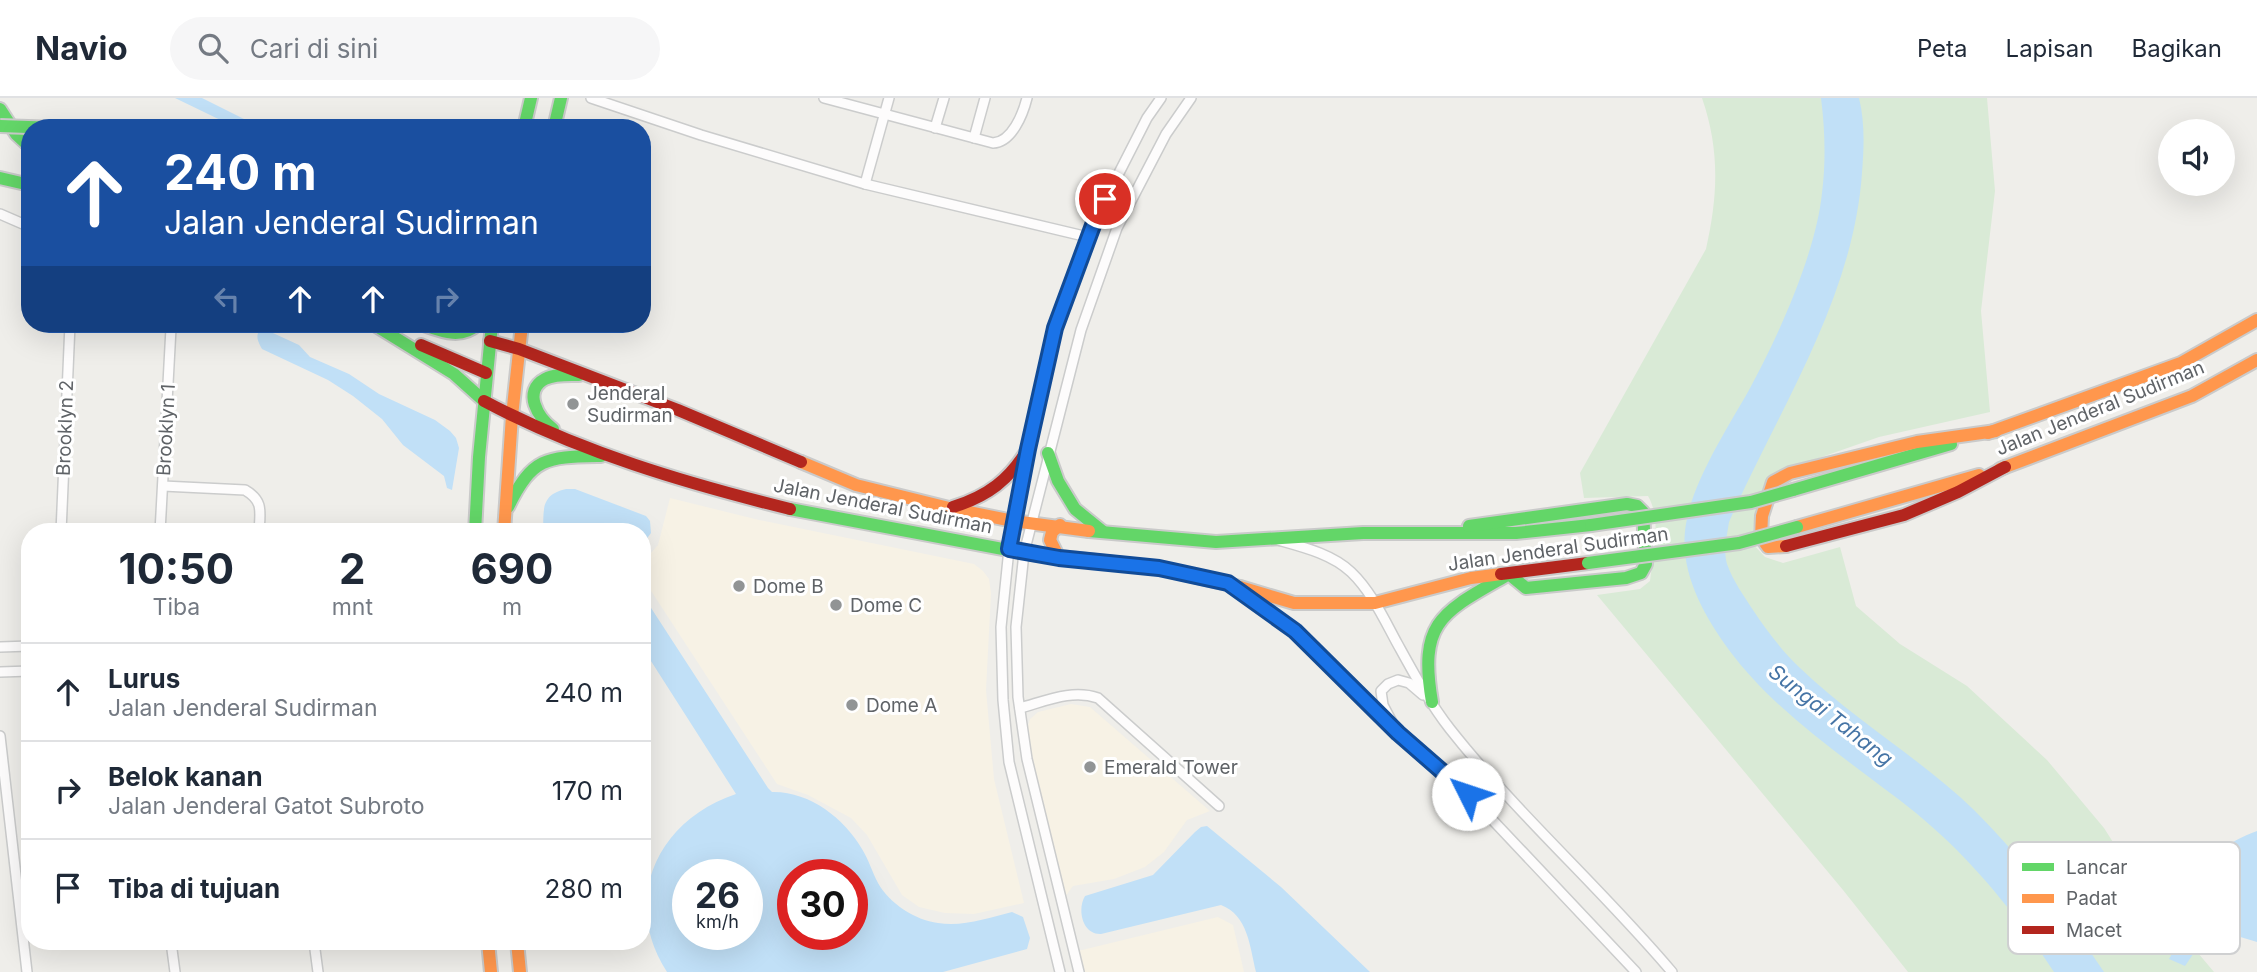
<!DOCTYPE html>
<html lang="id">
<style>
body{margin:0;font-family:Inter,sans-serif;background:#f6f6f7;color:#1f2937;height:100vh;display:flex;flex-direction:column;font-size:26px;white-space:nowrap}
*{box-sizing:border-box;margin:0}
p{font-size:23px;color:#747a83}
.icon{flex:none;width:38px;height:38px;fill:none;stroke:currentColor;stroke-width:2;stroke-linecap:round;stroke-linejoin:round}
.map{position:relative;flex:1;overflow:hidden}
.panel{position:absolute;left:21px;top:425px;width:630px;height:427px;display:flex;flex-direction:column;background:#fff;border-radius:28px;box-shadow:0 7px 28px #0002}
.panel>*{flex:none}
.guide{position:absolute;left:21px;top:21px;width:630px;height:214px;border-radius:28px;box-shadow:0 7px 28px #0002;background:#1a4fa0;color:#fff;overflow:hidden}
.fabs{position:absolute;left:2158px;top:21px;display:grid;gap:14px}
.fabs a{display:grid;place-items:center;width:77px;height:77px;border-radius:50%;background:#fff;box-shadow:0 7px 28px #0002;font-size:35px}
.speed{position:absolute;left:672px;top:761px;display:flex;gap:14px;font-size:35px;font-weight:700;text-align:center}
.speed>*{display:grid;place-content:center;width:91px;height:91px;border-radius:50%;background:#fff;box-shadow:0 7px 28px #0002;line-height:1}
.speed small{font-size:18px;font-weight:400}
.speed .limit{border:10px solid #d22;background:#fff;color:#111}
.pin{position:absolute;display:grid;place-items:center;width:60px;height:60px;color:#fff;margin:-30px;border:4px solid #fff;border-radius:50%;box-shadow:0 2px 7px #0007}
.me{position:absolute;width:77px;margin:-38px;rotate:311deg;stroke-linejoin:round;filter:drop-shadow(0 0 5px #0008)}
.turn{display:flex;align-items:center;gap:24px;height:147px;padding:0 28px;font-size:32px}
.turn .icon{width:91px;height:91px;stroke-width:2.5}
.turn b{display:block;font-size:49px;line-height:60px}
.lanes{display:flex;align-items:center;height:66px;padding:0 28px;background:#0003;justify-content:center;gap:35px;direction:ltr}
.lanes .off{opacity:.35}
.eta{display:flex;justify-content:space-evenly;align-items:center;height:119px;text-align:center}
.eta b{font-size:42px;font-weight:700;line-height:49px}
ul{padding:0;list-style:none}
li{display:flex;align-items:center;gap:21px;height:98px;padding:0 28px;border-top:2px solid #e0e1e3}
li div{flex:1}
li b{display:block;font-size:26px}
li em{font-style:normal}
header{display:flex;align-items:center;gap:42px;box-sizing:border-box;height:98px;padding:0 35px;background:#fff;border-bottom:2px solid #e0e1e3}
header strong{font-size:33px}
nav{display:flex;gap:38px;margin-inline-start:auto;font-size:24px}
.search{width:490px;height:63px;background:#f6f6f7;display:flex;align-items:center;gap:18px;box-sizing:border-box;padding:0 24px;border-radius:38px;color:#747a83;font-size:26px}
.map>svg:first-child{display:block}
.commercial{fill:#f7f2e5}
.green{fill:#d9ead6}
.water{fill:#c1e0f7;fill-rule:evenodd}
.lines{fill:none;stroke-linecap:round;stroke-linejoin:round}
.street-casing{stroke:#cbcccc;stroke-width:12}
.fast-casing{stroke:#cacaca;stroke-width:16}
.slow-casing{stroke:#cacaca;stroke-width:16}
.jam-casing{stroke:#cacaca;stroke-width:16}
.street{stroke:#fdfcfc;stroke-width:9}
.fast{stroke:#63d668;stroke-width:12}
.slow{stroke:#ff974d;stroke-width:12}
.jam{stroke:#b3261e;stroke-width:12}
.fast-bridge-casing{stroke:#cacaca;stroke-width:16;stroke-linecap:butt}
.fast-bridge{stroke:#63d668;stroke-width:12}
.route-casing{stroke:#114b97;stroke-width:18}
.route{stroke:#1a73e8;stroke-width:12}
.poi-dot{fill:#919495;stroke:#fff;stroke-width:2.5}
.labels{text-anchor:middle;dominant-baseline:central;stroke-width:6;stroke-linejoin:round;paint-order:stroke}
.poi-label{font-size:19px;fill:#5f6367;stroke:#fff;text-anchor:start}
.street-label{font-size:19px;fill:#5f6367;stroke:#fff}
.water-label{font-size:21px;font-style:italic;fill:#4675a6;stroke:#fff}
.key{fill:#fff;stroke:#cfd0d1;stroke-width:2}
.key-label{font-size:19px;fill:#5f6367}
</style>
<header>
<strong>Navio</strong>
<div class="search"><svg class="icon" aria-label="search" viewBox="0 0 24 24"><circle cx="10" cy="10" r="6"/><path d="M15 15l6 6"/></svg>Cari di sini</div>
<nav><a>Peta</a><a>Lapisan</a><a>Bagikan</a></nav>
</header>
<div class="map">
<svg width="2257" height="874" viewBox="0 0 2257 874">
<rect width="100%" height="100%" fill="#efeeea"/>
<g class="commercial">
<polygon points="670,400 759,422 974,466 983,473 989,481 991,495 986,592 994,681 1024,805 974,816 945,815 919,809 902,797 867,737 851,720 808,697 777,686 642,479 642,465 658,447"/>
<polygon points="1071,606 1090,609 1210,713 1187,722 1164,754 1145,769 1114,781 1073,788 1065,799 1029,650 1027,631 1030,621 1038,614"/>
<polygon points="1218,819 1233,827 1244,874 1083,874 1078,853"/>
</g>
<path class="green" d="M1702,0H1987L1995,93L1981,213L1990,314L1879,339L1776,375C1757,394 1754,419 1752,445L1765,459L1783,465L1840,449L1856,508L1900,546L1967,588L2047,662L2104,730L2139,785L2214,874H1908L1843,792L1597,497L1640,491L1650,483C1653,457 1662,422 1648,398L1584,400L1580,375L1706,151C1718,98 1720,52 1702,0Z"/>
<g class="water">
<polygon points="175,0 202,0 262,30 237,30"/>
<path d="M1821,0H1859C1865,24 1864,50 1862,75C1853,202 1779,310 1729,424C1727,438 1723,452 1727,466C1733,483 1744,498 1753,512C1767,533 1783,554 1800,570C1854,622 1920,660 1974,712C2023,761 2066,817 2104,874H2054C2014,814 1973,762 1916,715C1852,664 1779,619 1729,552C1703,516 1678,472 1686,426C1693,383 1727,331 1749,292C1778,239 1816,155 1822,95C1826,63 1825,32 1821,0Z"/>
<path d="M262,230L299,247L310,259L349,276L379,296L435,322L450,333L456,340L459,350L452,392L447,390L444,378L403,347L382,321L353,298L328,282L262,251C258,244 254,236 262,230Z"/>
<path d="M566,391H575L646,418L650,423L651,435L642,447V434H543C544,412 540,397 566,391Z"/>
<path d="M642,496L768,690L772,694C809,693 844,720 862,751C869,762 872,774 878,785C890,806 915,822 938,825C963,829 988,820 1012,814L1023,819L1030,840L1027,851L943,874H667C620,801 658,722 736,696L642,549ZM747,777V836H688V777ZM852,777V836H793V777Z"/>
<path d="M1207,728L1281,789L1370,874H1256C1250,849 1248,817 1221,807L1101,836C1082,837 1077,811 1085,798L1153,777L1195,734L1201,729Z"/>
<path d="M2257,733V844L2214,831L2202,843L2185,868L2169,861C2175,850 2188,835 2190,822C2191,813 2188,804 2190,794C2197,764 2229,743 2257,733Z"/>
</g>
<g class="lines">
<defs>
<g id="street">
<polyline points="591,0 701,37 865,86 1088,139"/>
<path d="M824,0L993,45C1012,44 1023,16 1027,0"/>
<polyline points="935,30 944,0"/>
<polyline points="974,40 985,0"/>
<polyline points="865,86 889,0"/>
<polyline points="0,116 30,129"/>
<path d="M163,388L245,392C264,403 260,414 259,434"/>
<polyline points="61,434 70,226"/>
<polyline points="160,434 171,230 169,226"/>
<path d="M1278,442C1303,449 1332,456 1351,474C1371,493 1384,521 1397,545C1413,574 1429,604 1450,631C1518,717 1601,790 1672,874"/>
<polyline points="1233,489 1295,533 1398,635 1468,696 1636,874"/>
<polyline points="0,549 30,548"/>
<polyline points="0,574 30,573"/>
<path d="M1020,610C1046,603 1072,591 1098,600L1219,708"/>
<polyline points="1392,624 1383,607 1381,593 1388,586 1398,582 1409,585 1423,597"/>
<polyline points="0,638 27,874"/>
<polyline points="171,844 175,874"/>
<polyline points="314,844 318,874"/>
<polyline points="1060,874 1009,664 1003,602 1001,529 1009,451 1028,351 1055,230 1095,122 1147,20 1161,0"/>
<polyline points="1079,874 1027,661 1018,599 1016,529 1024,455 1081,232 1117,130 1166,36 1191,0"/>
</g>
<g id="fast">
<polyline points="0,11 16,36 30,49"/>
<polyline points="524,30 531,0"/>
<polyline points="554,30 561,0"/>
<polyline points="0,80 30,87"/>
<polyline points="373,226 454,276 484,303"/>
<path d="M421,226C441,233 461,242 478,226"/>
<path d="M553,331C538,320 522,293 545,281C555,276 568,277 579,277"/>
<polyline points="1048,355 1058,383 1075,411 1102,433"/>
<polyline points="1793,392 1951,346"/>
<path d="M508,409C533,358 547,359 601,358"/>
<polyline points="790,411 1024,455 1159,470 1240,489"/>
<polyline points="1089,433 1216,444 1363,435 1516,435 1591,427"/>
<polyline points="475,434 479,359 492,226"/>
<path d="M1432,604C1418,522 1443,514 1509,476L1526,490L1626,480L1641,475L1646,466L1643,414L1637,408L1627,406L1469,428"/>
</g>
<g id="slow">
<polyline points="1988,335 2181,265 2257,222"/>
<polyline points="801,364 856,387 949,410 1013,423 1089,433"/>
<polyline points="2000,371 2192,298 2257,262"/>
<polyline points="1797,429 1979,377"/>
<polyline points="504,434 512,318 522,226"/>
<polyline points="1786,448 1768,449 1761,439 1762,418 1773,384 1790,375 1917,344 1996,333"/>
<polyline points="1059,460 1050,442 1052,434 1060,427"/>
<polyline points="1240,489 1294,505 1375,505 1471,480 1501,476"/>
<polyline points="488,844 491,874"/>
<polyline points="517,844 520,874"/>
</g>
<g id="jam">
<polyline points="490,243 519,251 678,312 801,364"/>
<polyline points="421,247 486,275"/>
<path d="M484,303C580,354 685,385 790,411"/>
<path d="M953,409C988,398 1009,382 1028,351"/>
<polyline points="1786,448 1904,417 1958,394 2005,369"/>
<polyline points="1501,476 1588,465"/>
</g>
</defs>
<use href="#street" class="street-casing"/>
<use href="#fast" class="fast-casing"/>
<use href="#slow" class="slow-casing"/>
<use href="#jam" class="jam-casing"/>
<use href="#street" class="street"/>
<use href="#fast" class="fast"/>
<use href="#slow" class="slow"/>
<use href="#jam" class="jam"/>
<defs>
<g id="fast-bridge">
<polyline points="0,28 57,30"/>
<polyline points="1591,427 1751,404 1793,392"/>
<polyline points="1588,465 1739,445 1797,429"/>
</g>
</defs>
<use href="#fast-bridge" class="fast-bridge-casing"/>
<use href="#fast-bridge" class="fast-bridge"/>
</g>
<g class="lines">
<defs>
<polyline id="route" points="1105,101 1095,122 1055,230 1028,351 1009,451 1059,460 1159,470 1228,485 1295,533 1398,635 1468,696"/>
</defs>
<use href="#route" class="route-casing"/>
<use href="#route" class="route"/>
</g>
<g class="poi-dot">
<circle cx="573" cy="306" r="7"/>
<circle cx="739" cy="488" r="7"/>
<circle cx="836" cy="507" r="7"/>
<circle cx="852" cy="607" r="7"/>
<circle cx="1090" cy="669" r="7"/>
</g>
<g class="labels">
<g class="poi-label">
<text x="587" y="295">Jenderal<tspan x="587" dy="22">Sudirman</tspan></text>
<text x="753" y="488">Dome B</text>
<text x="850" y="507">Dome C</text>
<text x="866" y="607">Dome A</text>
<text x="1104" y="669">Emerald Tower</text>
</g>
<g class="street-label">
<text transform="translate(2100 310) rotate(-22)">Jalan Jenderal Sudirman</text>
<text transform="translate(65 330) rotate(-88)">Brooklyn 2</text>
<text transform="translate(166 332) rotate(-87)">Brooklyn 1</text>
<text transform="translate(883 408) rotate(11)">Jalan Jenderal Sudirman</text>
<text transform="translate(1558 451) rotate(-8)">Jalan Jenderal Sudirman</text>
</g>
<g class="water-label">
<text transform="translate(1831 617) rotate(38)">Sungai Tahang</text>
</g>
</g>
<rect x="2008" y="744" width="232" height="112" rx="10" class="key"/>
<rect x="2022" y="765" width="32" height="8" fill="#63d668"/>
<rect x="2022" y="796" width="32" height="9" fill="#ff974d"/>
<rect x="2022" y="828" width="32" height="8" fill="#b3261e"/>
<g class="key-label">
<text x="2066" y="776">Lancar</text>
<text x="2066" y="807">Padat</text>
<text x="2066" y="839">Macet</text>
</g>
</svg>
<div class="fabs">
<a><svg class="icon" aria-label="sound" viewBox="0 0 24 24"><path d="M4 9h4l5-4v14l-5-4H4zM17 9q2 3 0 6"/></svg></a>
</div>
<div class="speed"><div>26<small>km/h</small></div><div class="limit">30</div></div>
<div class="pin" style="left:1105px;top:101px;background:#d93025"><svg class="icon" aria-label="arrive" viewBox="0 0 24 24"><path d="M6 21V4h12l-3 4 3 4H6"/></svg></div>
<svg class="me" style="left:1468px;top:696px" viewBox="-20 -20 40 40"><circle r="19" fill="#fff"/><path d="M0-13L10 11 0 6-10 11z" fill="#1a73e8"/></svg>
<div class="guide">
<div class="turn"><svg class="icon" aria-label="ahead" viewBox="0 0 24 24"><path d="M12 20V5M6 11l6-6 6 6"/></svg><div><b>240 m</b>Jalan Jenderal Sudirman</div></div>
<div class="lanes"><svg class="icon off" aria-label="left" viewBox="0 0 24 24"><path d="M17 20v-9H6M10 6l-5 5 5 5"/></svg><svg class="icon" aria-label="ahead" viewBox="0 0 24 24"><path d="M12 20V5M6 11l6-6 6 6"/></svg><svg class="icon" aria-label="ahead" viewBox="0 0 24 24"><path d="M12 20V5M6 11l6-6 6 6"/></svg><svg class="icon off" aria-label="right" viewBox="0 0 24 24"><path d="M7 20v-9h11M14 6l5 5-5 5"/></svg></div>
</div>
<section class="panel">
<div class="eta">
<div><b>10:50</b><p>Tiba</p></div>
<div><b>2</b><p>mnt</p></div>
<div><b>690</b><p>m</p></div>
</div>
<ul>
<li><svg class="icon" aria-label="ahead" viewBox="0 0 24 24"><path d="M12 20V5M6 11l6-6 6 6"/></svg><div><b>Lurus</b><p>Jalan Jenderal Sudirman</p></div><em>240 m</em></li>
<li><svg class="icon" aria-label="right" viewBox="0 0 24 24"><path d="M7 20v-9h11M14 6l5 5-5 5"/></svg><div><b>Belok kanan</b><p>Jalan Jenderal Gatot Subroto</p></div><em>170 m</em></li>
<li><svg class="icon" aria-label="arrive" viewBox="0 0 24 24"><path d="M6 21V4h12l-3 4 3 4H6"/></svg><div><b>Tiba di tujuan</b></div><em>280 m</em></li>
</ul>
</section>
</div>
